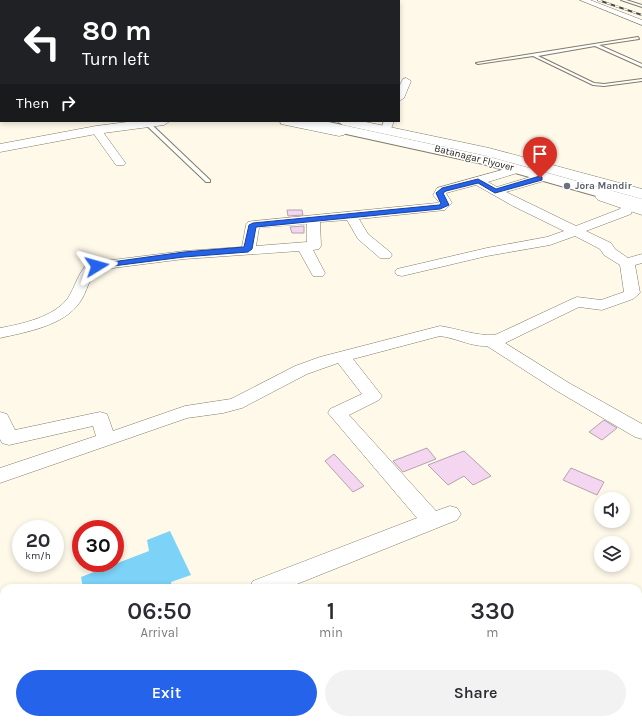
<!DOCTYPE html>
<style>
body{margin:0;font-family:Karla,sans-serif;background:#f2f2f3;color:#2b2b33;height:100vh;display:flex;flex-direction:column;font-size:15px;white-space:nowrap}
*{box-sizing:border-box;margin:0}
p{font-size:13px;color:#7c7c81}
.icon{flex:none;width:22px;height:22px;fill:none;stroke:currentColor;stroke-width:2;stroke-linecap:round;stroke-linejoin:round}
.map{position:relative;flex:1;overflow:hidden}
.side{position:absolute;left:0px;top:584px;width:642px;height:140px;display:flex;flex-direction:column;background:#fff;border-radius:12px 12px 0 0;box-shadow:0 2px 6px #0003}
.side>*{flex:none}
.guide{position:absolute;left:0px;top:0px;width:400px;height:122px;box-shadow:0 2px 6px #0003;background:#202124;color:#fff;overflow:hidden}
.buttons{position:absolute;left:594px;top:492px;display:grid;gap:8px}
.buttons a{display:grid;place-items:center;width:36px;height:36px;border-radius:50%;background:#fff;box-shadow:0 2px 6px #0003;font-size:20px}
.speed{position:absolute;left:12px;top:520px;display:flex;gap:8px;font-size:20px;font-weight:700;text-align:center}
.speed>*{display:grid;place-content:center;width:52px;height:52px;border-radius:50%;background:#fff;box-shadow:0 2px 6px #0003;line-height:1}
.speed small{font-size:10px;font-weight:400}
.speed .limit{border:6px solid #d22;background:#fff;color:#111}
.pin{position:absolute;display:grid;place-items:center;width:34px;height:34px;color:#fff;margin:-41px -17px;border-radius:50% 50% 50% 0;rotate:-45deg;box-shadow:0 0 4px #0007}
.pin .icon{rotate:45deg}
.me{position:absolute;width:44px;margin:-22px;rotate:82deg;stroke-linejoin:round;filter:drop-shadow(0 0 3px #0008)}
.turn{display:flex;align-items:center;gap:14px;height:84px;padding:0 16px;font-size:18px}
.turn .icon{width:52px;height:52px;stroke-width:2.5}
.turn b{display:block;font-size:28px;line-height:34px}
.then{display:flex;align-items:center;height:38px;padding:0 16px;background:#0003;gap:8px;font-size:15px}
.eta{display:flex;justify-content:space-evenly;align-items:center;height:68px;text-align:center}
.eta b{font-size:24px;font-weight:600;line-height:28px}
.primary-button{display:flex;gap:8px;margin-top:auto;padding:8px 16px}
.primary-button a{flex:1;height:46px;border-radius:24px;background:#2563eb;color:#fff;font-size:16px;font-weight:600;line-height:46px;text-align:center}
.primary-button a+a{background:#f2f2f3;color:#2b2b33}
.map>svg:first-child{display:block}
.water{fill:#7cd2f7}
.building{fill:#f5d6f0;stroke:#b3a2b0}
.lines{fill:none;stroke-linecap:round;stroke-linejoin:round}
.service-casing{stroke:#817b68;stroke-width:2}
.minor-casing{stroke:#817b68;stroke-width:1}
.tertiary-casing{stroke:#817b68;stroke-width:1}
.secondary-casing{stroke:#817b68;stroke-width:2}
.service{fill:#fff;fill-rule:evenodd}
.minor{fill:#fff;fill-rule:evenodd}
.tertiary{fill:#fff;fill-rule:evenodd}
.secondary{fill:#fff;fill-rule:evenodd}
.rail-casing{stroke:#4b493f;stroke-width:2}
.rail{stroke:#fff;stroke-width:1.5;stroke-dasharray:4.5;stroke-linecap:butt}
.route{fill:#2563eb;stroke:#184099}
.worship-dot{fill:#6b7280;stroke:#fff;stroke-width:1.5}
.labels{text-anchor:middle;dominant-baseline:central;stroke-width:3;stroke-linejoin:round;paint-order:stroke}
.far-street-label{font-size:10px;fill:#1d1b13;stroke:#fff}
.far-worship-label{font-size:10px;font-weight:bold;fill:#5b616d;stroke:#fff;text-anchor:start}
</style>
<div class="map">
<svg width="642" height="724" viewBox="0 0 642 724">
<rect width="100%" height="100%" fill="#fef9e9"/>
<g class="water">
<polygon points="170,531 191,575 171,582 172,588 83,588 81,577 149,551 147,540"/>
<polygon points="638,670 642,670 642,724 604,724 602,720 638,720"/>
<polygon points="118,720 261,720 262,723 119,724"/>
<polygon points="460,720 544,720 546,724 462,724"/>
</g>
<g class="building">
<polygon points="287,210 302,210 303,215 288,216"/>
<polygon points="304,226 304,233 292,233 290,227"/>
<polygon points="604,420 617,428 602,440 589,432"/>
<polygon points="427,448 436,459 403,472 393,461"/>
<polygon points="464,451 491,476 473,485 464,476 448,485 428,465"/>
<polygon points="334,454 364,486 353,492 325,461"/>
<polygon points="571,468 604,482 597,495 563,480"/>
</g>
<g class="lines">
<defs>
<g id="service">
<polygon points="621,0 626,0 642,5 642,7"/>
<polygon points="638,37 639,39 599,45 642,64 642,67 595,46 538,56 594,83 604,84 642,79 642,81 604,86 593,85 533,56 478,64 476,63"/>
<polygon points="145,122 149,122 210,180 210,182 206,182 145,124"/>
</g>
<g id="minor">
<polygon points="580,0 590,0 642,20 642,25"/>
<polygon points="406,78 411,81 404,98 399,101 399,87 403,79"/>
<rect x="0" y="84" width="1" height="6"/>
<polygon points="384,121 394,121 390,131 386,132 381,129"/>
<polygon points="96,127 100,128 124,161 126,163 124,165 116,165 91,130"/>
<path d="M513,167L517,169L519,171L517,173L488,182L497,187L540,174L544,175L546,178L544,181L506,192L576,226L620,209L624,202L628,201L634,205L631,214L586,231L611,243L615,249L628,258L642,254V263L635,265L640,293L633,299L602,310L579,307L505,343L569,383L642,424V439L635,437L557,391L487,346C472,347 456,338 440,336L353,359L382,396L379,400L349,415L436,511L450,506L457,508L461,514L457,520L287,588H249L253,581L417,518L328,413L330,409L362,394L338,363L307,374L242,408L223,413L187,418L0,483V468L96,436L93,426L9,445L2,443L0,439V412L7,414L15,430L100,412L107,414L113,431L185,406L231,399L295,366L320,357L440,326C459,329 476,336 495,335L572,299L577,297L601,300L624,292L620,265L604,255L600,249L575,236L550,245L487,256L402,276L397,275L395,272L397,269L487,248L547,237L564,231L513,206L476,185L446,193L452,203L445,210L359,219L368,234L390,252L392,255L390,258H380L358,239L347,220L320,222L321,246L319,249L313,250L325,273L323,276H313L299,251L184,259L97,270C89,278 87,292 80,302C64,326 26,332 0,338V328C22,324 54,317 68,298C75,287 78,273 88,263L184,251L242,247L246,225L248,222L253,221L437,203L439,202L433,195L437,188ZM307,224V242L256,246L259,228Z"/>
<polygon points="4,670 4,696 0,697 0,671"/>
<polygon points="103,720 129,720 130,724 104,724"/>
</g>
<g id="tertiary">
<rect x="0" y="36" width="1" height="7"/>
<polygon points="135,121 170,121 164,125 96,134 0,152 0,144 96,126"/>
<polygon points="280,121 305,121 344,129 346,132 344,135 339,136 281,124"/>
<polygon points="337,121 361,121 489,148 642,189 642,199 487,156 343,125"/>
<polygon points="603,192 642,205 642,215 598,200 595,197 598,194"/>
</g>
<g id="secondary">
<rect x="0" y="45" width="1" height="6"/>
<polygon points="298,121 324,121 486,156 642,199 642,209 483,164 305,125 300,124"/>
</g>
</defs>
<use href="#service" class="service-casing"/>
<use href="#minor" class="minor-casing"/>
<use href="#tertiary" class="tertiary-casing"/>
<use href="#secondary" class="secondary-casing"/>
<use href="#service" class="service"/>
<use href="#minor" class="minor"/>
<use href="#tertiary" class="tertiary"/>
<use href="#secondary" class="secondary"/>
<defs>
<polyline id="rail" points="598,0 642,15"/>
</defs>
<use href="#rail" class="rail-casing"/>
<use href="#rail" class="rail"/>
</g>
<polygon class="route" points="540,176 542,177 542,180 495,193 478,183 446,191 443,193 449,205 440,209 256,227 252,249 248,252 184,257 97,268 93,266 97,264 184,252 244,247 249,225 253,223 439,205 441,204 436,193 442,188 478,179 496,189"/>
<circle class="worship-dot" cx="567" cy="186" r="4"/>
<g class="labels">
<g class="far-street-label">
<text transform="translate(474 158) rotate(14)">Batanagar Flyover</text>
</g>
<g class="far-worship-label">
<text x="575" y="186">Jora Mandir</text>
</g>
</g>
</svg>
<div class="buttons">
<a><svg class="icon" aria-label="sound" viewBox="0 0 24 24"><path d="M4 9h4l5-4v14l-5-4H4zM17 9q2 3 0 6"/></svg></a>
<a><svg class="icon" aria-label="layers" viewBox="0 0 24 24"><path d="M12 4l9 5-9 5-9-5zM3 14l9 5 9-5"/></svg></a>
</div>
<div class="speed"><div>20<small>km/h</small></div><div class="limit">30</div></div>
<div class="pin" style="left:540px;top:178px;background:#d93025"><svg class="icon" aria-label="arrive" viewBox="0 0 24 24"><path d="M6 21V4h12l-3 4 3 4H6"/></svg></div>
<svg class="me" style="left:97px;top:266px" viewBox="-20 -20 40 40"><path d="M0-17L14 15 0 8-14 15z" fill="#2563eb" stroke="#fff" stroke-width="4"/></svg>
<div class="guide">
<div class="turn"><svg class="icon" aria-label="left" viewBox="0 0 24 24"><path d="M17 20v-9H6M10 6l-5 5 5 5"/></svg><div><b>80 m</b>Turn left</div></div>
<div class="then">Then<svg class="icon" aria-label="right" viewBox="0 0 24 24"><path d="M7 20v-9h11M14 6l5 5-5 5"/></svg></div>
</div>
<section class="side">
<div class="eta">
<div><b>06:50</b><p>Arrival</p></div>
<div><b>1</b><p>min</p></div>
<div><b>330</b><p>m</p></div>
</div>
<div class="primary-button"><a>Exit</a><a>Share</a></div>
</section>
</div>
